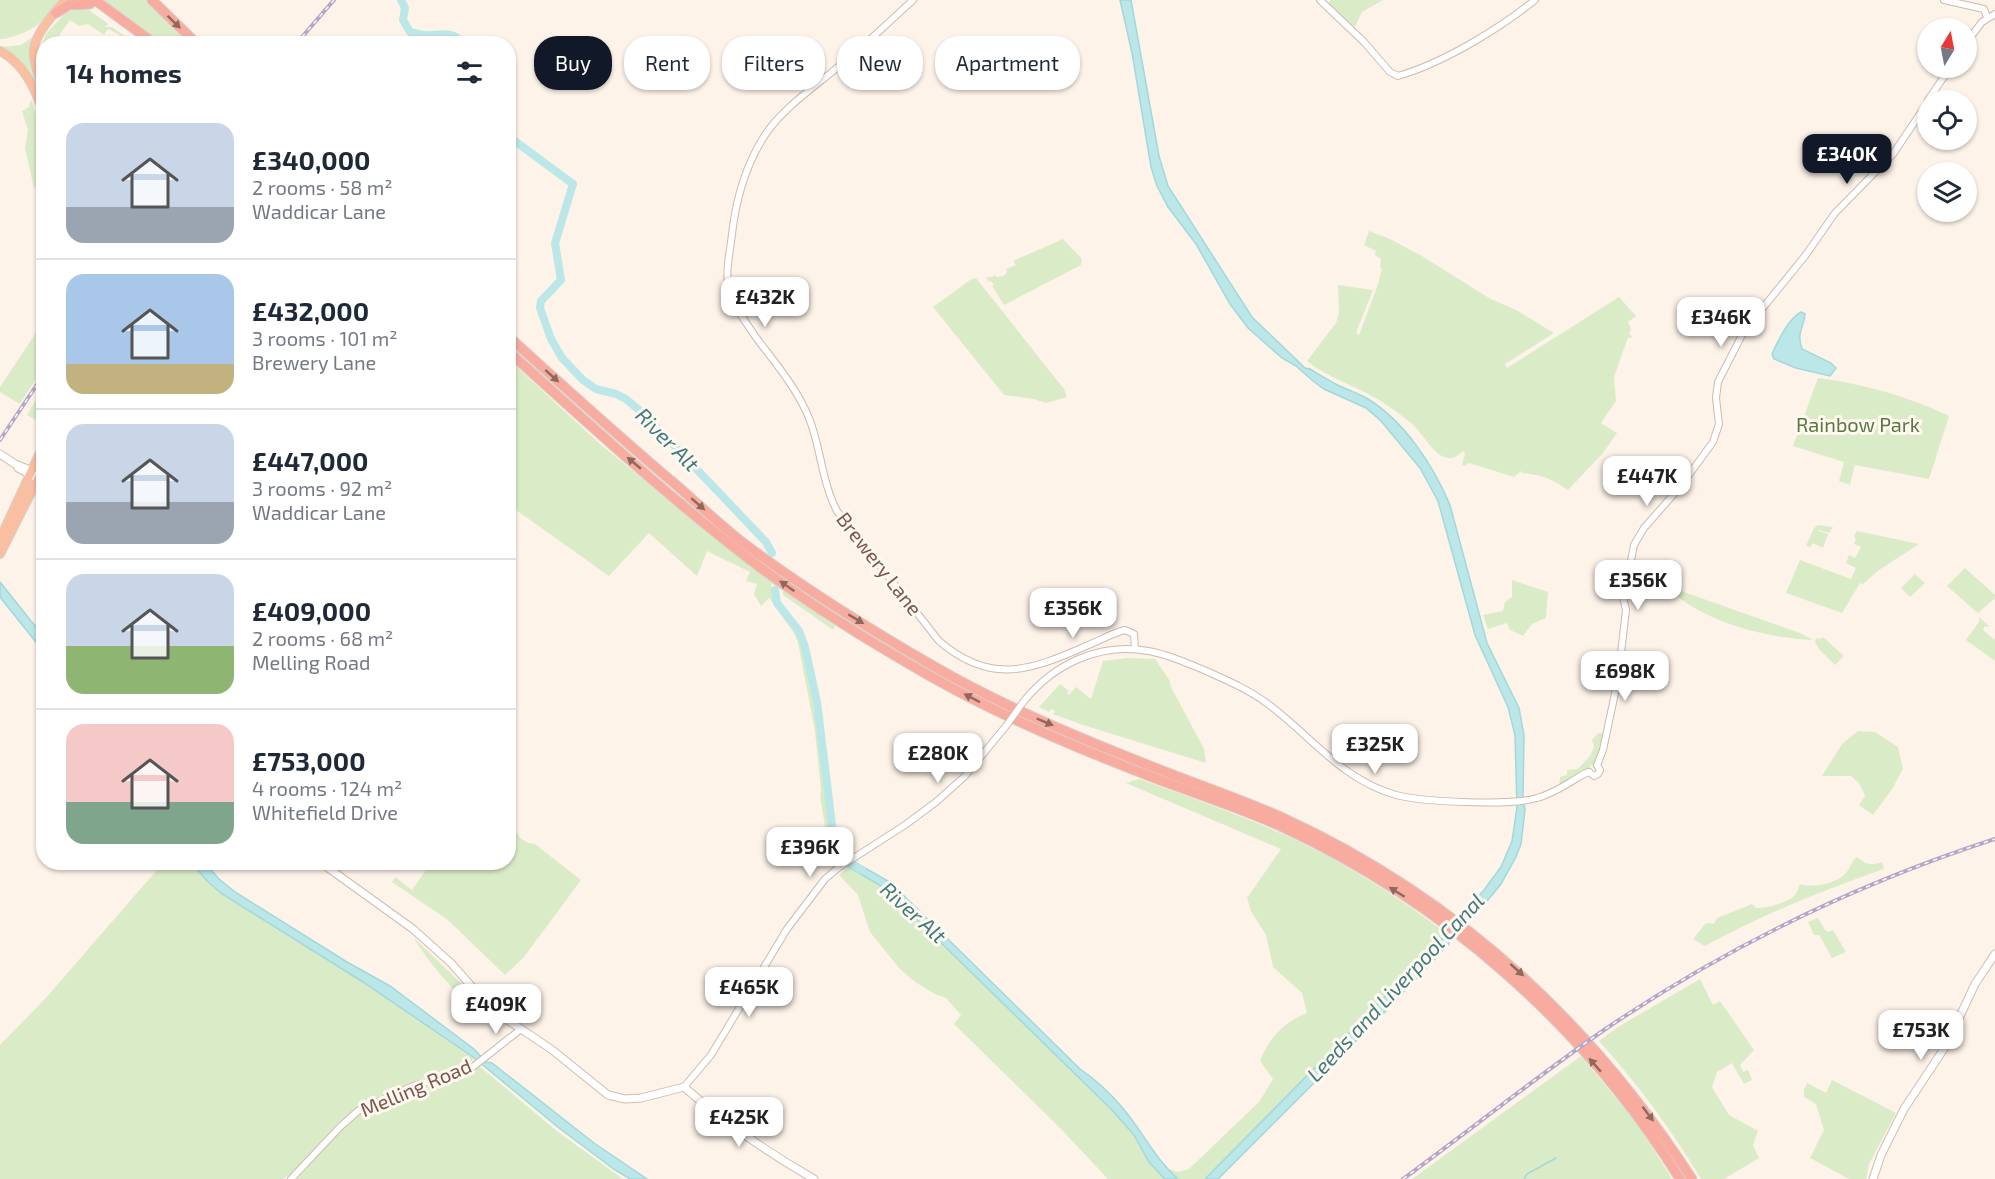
<!DOCTYPE html>
<html lang="en">
<head>
<meta charset="utf-8">
<style>
  :root { --surface:#fff; --page:#f6f6f7; --text:#1f2937; --muted:#747a83; --line:#e0e1e3; --accent:#111827 }
  body { margin:0; font-family:"Exo 2",sans-serif; background:var(--page); color:var(--text); height:100vh; display:flex; flex-direction:column; font-size:22px; white-space:nowrap }
  * { box-sizing:border-box; margin:0 }
  p { font-size:20px; color:var(--muted) }
  .icon { flex:none; width:33px; height:33px; fill:none; stroke:currentColor; stroke-width:2; stroke-linecap:round; stroke-linejoin:round }
  .map { position:relative; flex:1; overflow:hidden }
  .panel { position:absolute; left:36px; top:36px; width:480px; height:834px; display:flex; flex-direction:column; background:var(--surface); border-radius:24px; box-shadow:0 2px 4px #0004 }
  .panel>* { flex:none }
  .banner { position:absolute; left:534px; top:36px; width:570px; height:54px; display:flex; gap:12px }
  .needle { width:39px; rotate:10deg }
  .tools { position:absolute; left:1917px; top:18px; display:grid; gap:12px }
  .tools a { display:grid; place-items:center; width:60px; height:60px; border-radius:50%; background:var(--surface); box-shadow:0 2px 4px #0004; font-size:30px }
  .price { position:absolute; translate:-50% -51px; padding:0 14px; border-radius:12px; background:#fff; color:#222; font-size:20px; line-height:39px; filter:drop-shadow(0 2px 3px #0008) }
  .price::after { content:''; position:absolute; left:50%; top:36px; width:18px; height:14px; margin-left:-9px; background:inherit; clip-path:polygon(0 0,100% 0,50% 100%) }
  .price.on { background:var(--accent); color:#fff }
  ul { padding:0; list-style:none }
  li { display:flex; align-items:center; gap:18px; height:150px; padding:0 30px }
  li+li { border-top:2px solid var(--line) }
  li span { display:grid; place-items:center; flex:none; width:168px; height:120px; border-radius:18px; color:#555 }
  li>.icon { margin-inline-start:auto }
  span .icon { width:72px; height:72px; fill:#fffc; stroke-width:1 }
  li b { font-size:26px }
  h2 { display:flex; justify-content:space-between; align-items:center; height:72px; padding:0 30px; font-size:26px }
  .pill { padding:0 21px; border-radius:24px; background:var(--surface); box-shadow:0 2px 4px #0004; font-size:21px; line-height:54px }
  .pill.on { background:var(--accent); color:#fff }
  .map>svg:first-child { display:block }
  .green { fill:#daecc7 }
  .water { fill:#bce7e8; stroke:#a2d8da; stroke-width:1.5 }
  .lines { fill:none; stroke-linecap:round; stroke-linejoin:round }
  .stream { stroke:#a2d8da; stroke-width:1.5 }
  .river { stroke:#bce7e8; stroke-width:8 }
  .tertiary-casing { stroke:#d0b9ae; stroke-width:8 }
  .secondary-casing { stroke:#d6bbae; stroke-width:9 }
  .trunk-casing { stroke:#d9d0cd; stroke-width:10 }
  .motorway-casing { stroke:#d9d0cd; stroke-width:11 }
  .tertiary { stroke:#fff; stroke-width:6 }
  .secondary { stroke:#fff; stroke-width:7 }
  .trunk { stroke:#fabea0; stroke-width:8 }
  .motorway { stroke:#f8ac9f; stroke-width:9 }
  .rail-casing { stroke:#b4a6c9; stroke-width:4 }
  .rail { stroke:#fff8f0; stroke-width:1.5; stroke-dasharray:4.5; stroke-linecap:butt }
  .tertiary-bridge-casing { stroke:#d0b9ae; stroke-width:8; stroke-linecap:butt }
  .tertiary-bridge { stroke:#fff; stroke-width:6 }
  .oneway { fill:#92675c }
  .labels { text-anchor:middle; stroke-width:6; stroke-linejoin:round; paint-order:stroke }
  .park-label { font-size:20px; fill:#587940; stroke:#fff8f0 }
  .street-label { font-size:20px; fill:#79564b; stroke:#fff8f0 }
  .water-label { font-size:21px; font-style:italic; fill:#3e7b7e; stroke:#fff8f0 }
</style>
</head>
<body>
<div class="map">
<svg width="1995" height="1179" viewBox="0 0 1995 1179">
  <rect width="100%" height="100%" fill="#fdf3e9"/>
  <g class="green">
    <path d="M0,0H58C43,25 31,32 4,39H0Z"/>
    <path d="M103,0H147L191,43H163Z"/>
    <path d="M1330,0H1383L1362,12L1355,27L1329,5Z"/>
    <path d="M86,8L107,23L108,25L104,27H112L135,43H128L118,34L108,29L104,35L88,24L79,26L70,20L54,43L44,44L43,62L42,63L40,51L46,34L66,12Z"/>
    <path d="M33,37L43,93L40,94L18,57L0,47L21,45Z"/>
    <path d="M32,100L43,143V185L34,188L25,148L28,130L22,111L29,107L30,102Z"/>
    <path d="M1369,231L1390,239L1422,256L1489,298L1518,311L1554,333L1505,364L1507,368L1619,297L1636,316L1628,322L1631,329L1629,334L1632,336L1631,338L1628,337L1614,377L1616,401L1601,423L1617,433L1603,453L1568,490C1553,479 1540,474 1522,473L1521,471L1514,477L1469,463L1464,466L1462,464L1465,454L1463,451C1441,474 1426,435 1411,423C1398,412 1376,397 1360,390C1342,381 1323,374 1307,361L1336,323L1339,313L1338,285L1373,290L1357,330V334L1359,335L1377,287L1382,269L1380,268L1381,259L1375,255L1376,251L1364,245Z"/>
    <path d="M1063,239L1082,259L1081,265L1004,305L992,286L994,285L991,281L989,282L986,277H993L994,275L997,277L1004,276L1007,272L1006,269L1016,265L1013,261Z"/>
    <path d="M976,278L1064,389L1067,397L1046,403L1034,399L1004,395L933,307L970,280Z"/>
    <path d="M43,322V368L20,404L0,392V387Z"/>
    <path d="M508,359L600,444L754,569L835,626L833,630L826,625L783,595V591L771,583C773,611 794,620 803,646C809,663 811,683 814,701C819,736 823,771 828,806L826,808L828,807L834,850L832,853L835,851L842,860L836,862L829,850L820,796L821,791L815,731L798,643L794,633L769,598L761,606L754,594L757,584L746,581L750,572L707,551L697,576L649,533L609,576L509,505Z"/>
    <path d="M1818,378C1864,384 1907,396 1949,416L1929,479L1855,465L1850,485L1839,481L1844,462L1793,446Z"/>
    <path d="M43,389V424L27,415Z"/>
    <path d="M1818,525L1833,527L1829,533L1819,530L1818,533L1819,531L1828,534L1823,548L1813,543L1809,549L1810,547L1806,546L1814,528Z"/>
    <path d="M1857,531L1919,544L1879,570L1863,584L1860,583L1842,613L1786,593L1800,560L1851,579L1856,568L1846,563L1849,555L1855,558L1861,547L1854,544L1856,539L1854,536Z"/>
    <path d="M1965,568L1995,595V598L1978,613L1947,586Z"/>
    <path d="M1915,574L1925,583L1910,597L1901,588Z"/>
    <path d="M1512,580L1548,592L1546,618L1532,624L1523,636L1510,630L1507,623L1488,629L1483,615L1503,611L1505,602L1512,597Z"/>
    <path d="M1664,585L1800,633L1813,640C1761,637 1702,622 1664,585Z"/>
    <path d="M1979,617L1990,627L1985,626L1983,630L1995,640V661L1966,640L1979,622Z"/>
    <path d="M1823,637L1844,656L1835,665L1819,649L1815,642L1817,638L1821,639Z"/>
    <path d="M1126,658L1155,659L1170,681V685L1204,749L1206,763L1083,725L1053,714L1055,711L1051,709L1049,712L1039,707L1060,684L1069,691L1067,693L1069,695L1076,687L1091,699L1103,661Z"/>
    <path d="M1858,731L1875,732L1898,747L1903,769L1892,789L1873,815L1859,805L1865,796L1859,783L1851,776H1822L1842,744Z"/>
    <path d="M1598,733L1607,734L1597,765H1591L1589,771L1559,789L1560,777L1567,775V770L1578,769L1590,756L1594,747L1592,740Z"/>
    <path d="M1139,779C1206,803 1273,826 1335,860C1374,882 1412,907 1447,934L1205,1179H1178L1165,1168L1178,1172L1189,1169L1259,1102L1273,1079L1260,1061C1269,1038 1284,1022 1307,1013L1302,993L1273,967L1266,935L1251,911L1247,898L1281,849L1126,783Z"/>
    <path d="M509,824C517,831 521,844 535,844L581,880L524,957L505,975L448,920L392,882L395,877L412,890L431,863L508,862Z"/>
    <path d="M1857,857C1865,864 1870,866 1882,862L1884,869C1823,890 1762,915 1705,946L1693,939L1706,923L1714,924L1717,918L1752,904L1756,908C1766,909 1785,903 1793,897C1797,894 1798,888 1800,884C1813,888 1836,884 1846,873C1851,867 1851,861 1857,857Z"/>
    <path d="M163,863H192L207,881L222,894L363,982L474,1058C468,1067 456,1071 445,1072L451,1078L478,1065L558,1132L623,1179H297L342,1129L362,1112L431,1083L424,1078L356,1108L337,1124L291,1174L283,1179H0V1045L44,1000Z"/>
    <path d="M849,867L886,888L1112,1110L1134,1135L1149,1162L1165,1179H1108L1060,1128L954,1024L961,1015L946,998L935,994L915,982L899,968L870,932L858,895L839,875Z"/>
    <path d="M1818,918L1825,930L1829,932L1833,930L1846,952L1832,958L1819,935H1814L1808,922Z"/>
    <path d="M414,938L490,1011C466,1011 425,958 414,938Z"/>
    <path d="M1700,979L1713,1005L1720,1001L1754,1050L1740,1065L1743,1072L1748,1070L1752,1080L1744,1084L1732,1063L1717,1072L1712,1087L1729,1115L1758,1131L1753,1145L1759,1158L1724,1179H1701C1672,1130 1637,1083 1599,1041L1618,1027Z"/>
    <path d="M1581,1056L1639,1126L1672,1179H1412Z"/>
    <path d="M1832,1080L1896,1113L1869,1164L1866,1179H1849L1810,1158L1824,1130L1816,1104L1804,1097V1090L1807,1083L1826,1093Z"/>
  </g>
  <g class="water">
    <path d="M1120,0H1131L1159,156L1168,186L1252,317L1305,368L1310,369C1320,375 1331,382 1342,387C1350,391 1360,394 1368,399C1405,422 1433,465 1450,505L1487,643L1519,708L1524,735L1523,797L1525,810L1521,844L1516,857L1501,884L1474,917H1471L1449,941V944L1384,1013L1218,1179H1205L1444,937L1466,913L1467,910L1484,890L1501,867L1512,841L1517,807L1515,735L1508,707L1475,635L1438,501L1420,468L1381,421L1366,408L1324,389L1313,381L1296,366L1282,358L1248,328L1230,304L1196,244L1168,207L1157,186L1151,167L1132,53Z"/>
    <path d="M1801,312L1805,314C1804,328 1796,332 1802,349L1831,363L1836,368L1830,376L1796,368L1774,359L1772,354C1778,341 1788,319 1801,312Z"/>
    <path d="M0,582L43,636V651L0,597Z"/>
    <path d="M192,863H205L219,879L235,892L347,962L390,986L474,1049L486,1062L492,1063L594,1143L647,1179H630L615,1170L559,1128L473,1057L363,982L222,894L207,881Z"/>
    <path d="M856,863L890,882L1080,1069C1095,1079 1109,1092 1121,1106C1142,1130 1154,1158 1178,1179H1165L1162,1176L1149,1162L1134,1135L1112,1110L886,889L849,867Z"/>
  </g>
  <g class="lines">
    <path class="stream" d="M1524,1179L1527,1174L1556,1158"/>
    <g class="river">
      <path d="M401,0L405,8L403,20L410,32C415,33 420,35 425,35C439,36 453,29 463,44"/>
      <path d="M508,136L573,184L555,243L561,280L541,301L540,308L551,339L562,358L583,380L596,389L616,394L626,399L646,416L766,542L772,553"/>
      <path d="M775,590L777,603L799,631L805,647L817,702L835,849L842,858L862,870"/>
    </g>
    <defs>
      <g id="tertiary">
        <path d="M913,0C888,23 864,46 838,67C813,88 783,108 765,135C745,166 736,199 732,234C730,253 724,274 730,293C735,309 746,322 755,336C772,359 791,381 804,407C821,440 820,479 837,511L939,641C990,685 1030,671 1086,646C1099,641 1112,633 1125,630L1134,634L1135,649"/>
        <path d="M1320,0L1364,42L1390,72L1398,76C1443,63 1499,29 1535,0"/>
        <path d="M1944,0L1984,9L1987,17"/>
        <path d="M1966,43L1982,22L1995,14"/>
        <path d="M1928,100L1950,68"/>
        <path d="M1024,701C1054,664 1100,642 1148,651C1168,654 1186,663 1204,670C1226,680 1248,689 1268,704C1311,736 1342,780 1396,795C1422,802 1512,806 1537,798C1548,795 1559,789 1569,783C1576,779 1582,774 1589,772"/>
        <path d="M1597,765L1603,750L1618,679L1626,610L1622,593L1627,581L1634,545L1644,528L1680,487L1713,442L1719,424L1716,398L1718,382L1744,331L1805,256L1835,213L1893,154L1928,102"/>
        <path d="M1589,772L1594,776L1598,774L1600,770L1597,765"/>
        <path d="M684,1087L711,1055L787,929L825,879L838,868L905,825L936,802L964,777L1006,726"/>
        <path d="M291,1179L340,1127L358,1111L416,1085L455,1074L474,1066L521,1029"/>
      </g>
      <g id="secondary">
        <path d="M0,454L15,464L35,472"/>
        <path d="M18,468L44,482"/>
        <path d="M320,862L413,929L451,963L479,995L509,1021L551,1049L608,1095L625,1099L641,1098L684,1087C726,1124 765,1151 814,1179"/>
        <path d="M1873,1179L1881,1155L1904,1109L1947,1044L1975,984L1995,954"/>
      </g>
      <g id="trunk">
        <path d="M0,51C24,63 36,90 44,115"/>
        <path d="M44,89C40,79 35,68 34,57C31,36 53,16 65,0"/>
        <path d="M0,539L44,444"/>
        <path d="M0,554L44,467"/>
      </g>
      <g id="motorway">
        <path d="M95,0L155,44"/>
        <path d="M152,0L197,44"/>
        <path d="M56,13L69,5L90,4"/>
        <path d="M508,336C563,386 618,436 675,484C697,503 719,524 742,542C803,588 869,629 935,667C1001,705 1072,735 1143,763C1189,782 1236,797 1281,817C1454,896 1589,1020 1692,1179"/>
        <path d="M508,351C582,418 656,486 735,548C795,596 863,638 930,676C1002,717 1080,749 1157,779C1197,794 1240,808 1280,826C1443,901 1585,1026 1680,1179"/>
      </g>
    </defs>
    <use href="#tertiary" class="tertiary-casing"/>
    <use href="#secondary" class="secondary-casing"/>
    <use href="#trunk" class="trunk-casing"/>
    <use href="#motorway" class="motorway-casing"/>
    <use href="#tertiary" class="tertiary"/>
    <use href="#secondary" class="secondary"/>
    <use href="#trunk" class="trunk"/>
    <use href="#motorway" class="motorway"/>
    <defs>
      <g id="rail">
        <path d="M296,44L334,0"/>
        <path d="M0,440L44,374"/>
        <path d="M1403,1179C1470,1130 1535,1078 1604,1030C1725,948 1856,884 1995,839"/>
      </g>
    </defs>
    <use href="#rail" class="rail-casing"/>
    <use href="#rail" class="rail"/>
    <defs>
      <path id="tertiary-bridge" d="M1006,726L1024,701"/>
    </defs>
    <use href="#tertiary-bridge" class="tertiary-bridge-casing"/>
    <use href="#tertiary-bridge" class="tertiary-bridge"/>
  </g>
  <defs><path id="oneway-solid" d="M-6-.8H1V-3.2L6.5 0L1 3.2V.8H-6Z" transform="scale(1.5)"/></defs>
  <g class="oneway">
    <use href="#oneway-solid" transform="translate(174 22) rotate(44)"/>
    <use href="#oneway-solid" transform="translate(552 376) rotate(42)"/>
    <use href="#oneway-solid" transform="translate(634 463) rotate(-140)"/>
    <use href="#oneway-solid" transform="translate(698 504) rotate(41)"/>
    <use href="#oneway-solid" transform="translate(787 586) rotate(-145)"/>
    <use href="#oneway-solid" transform="translate(856 619) rotate(31)"/>
    <use href="#oneway-solid" transform="translate(972 698) rotate(-152)"/>
    <use href="#oneway-solid" transform="translate(1045 722) rotate(23)"/>
    <use href="#oneway-solid" transform="translate(1397 892) rotate(-148)"/>
    <use href="#oneway-solid" transform="translate(1517 970) rotate(42)"/>
    <use href="#oneway-solid" transform="translate(1595 1065) rotate(-131)"/>
    <use href="#oneway-solid" transform="translate(1648 1114) rotate(53)"/>
  </g>
  <g class="labels">
    <g class="park-label">
      <text x="1858" y="432">Rainbow Park</text>
    </g>
    <g class="street-label">
      <text transform="translate(879 564) rotate(52)" y="7">Brewery Lane</text>
      <text transform="translate(416 1088) rotate(-23)" y="7">Melling Road</text>
    </g>
    <g class="water-label">
      <text transform="translate(667 440) rotate(45)" y="7">River Alt</text>
      <text transform="translate(913 913) rotate(42)" y="7">River Alt</text>
      <text transform="translate(1396 988) rotate(-47)" y="7">Leeds and Liverpool Canal</text>
    </g>
  </g>
</svg>
<div class="tools">
<a><svg class="needle" viewBox="-14 -14 28 28"><path d="M0-13l5 13h-10z" fill="#e53935"/><path d="M0 13l5-13h-10z" fill="#747a83"/></svg></a>
<a><svg class="icon" aria-label="locate" viewBox="0 0 24 24"><circle cx="12" cy="12" r="6"/><path d="M12 2v4M12 18v4M2 12h4M18 12h4"/></svg></a>
<a><svg class="icon" aria-label="layers" viewBox="0 0 24 24"><path d="M12 4l9 5-9 5-9-5zM3 14l9 5 9-5"/></svg></a>
</div>
<b class="price on" style="left:1847px;top:185px">£340K</b>
<b class="price" style="left:765px;top:328px">£432K</b>
<b class="price" style="left:1721px;top:348px">£346K</b>
<b class="price" style="left:1647px;top:507px">£447K</b>
<b class="price" style="left:1638px;top:611px">£356K</b>
<b class="price" style="left:1073px;top:639px">£356K</b>
<b class="price" style="left:1625px;top:702px">£698K</b>
<b class="price" style="left:1375px;top:775px">£325K</b>
<b class="price" style="left:938px;top:784px">£280K</b>
<b class="price" style="left:810px;top:878px">£396K</b>
<b class="price" style="left:749px;top:1018px">£465K</b>
<b class="price" style="left:496px;top:1035px">£409K</b>
<b class="price" style="left:1921px;top:1061px">£753K</b>
<b class="price" style="left:739px;top:1148px">£425K</b>
<div class="banner">
<a class="pill on">Buy</a>
<a class="pill">Rent</a>
<a class="pill">Filters</a>
<a class="pill">New</a>
<a class="pill">Apartment</a>
</div>
<section class="panel">
<h2>14 homes<svg class="icon" aria-label="filters" viewBox="0 0 24 24"><path d="M4 7h16M4 17h16"/><circle cx="9" cy="7" r="2"/><circle cx="15" cy="17" r="2"/></svg></h2>
<ul>
<li><span style="background:linear-gradient(#c9d6e8 70%,#9aa5b1 0)"><svg class="icon" aria-label="home" viewBox="0 0 24 24"><path d="M3 11l9-7 9 7M6 9v11h12V9"/></svg></span><div><b>£340,000</b><p>2 rooms · 58 m²</p><p>Waddicar Lane</p></div></li>
<li><span style="background:linear-gradient(#a9c7e8 75%,#c2b280 0)"><svg class="icon" aria-label="home" viewBox="0 0 24 24"><path d="M3 11l9-7 9 7M6 9v11h12V9"/></svg></span><div><b>£432,000</b><p>3 rooms · 101 m²</p><p>Brewery Lane</p></div></li>
<li><span style="background:linear-gradient(#c9d6e8 65%,#9aa5b1 0)"><svg class="icon" aria-label="home" viewBox="0 0 24 24"><path d="M3 11l9-7 9 7M6 9v11h12V9"/></svg></span><div><b>£447,000</b><p>3 rooms · 92 m²</p><p>Waddicar Lane</p></div></li>
<li><span style="background:linear-gradient(#c9d6e8 60%,#8fb573 0)"><svg class="icon" aria-label="home" viewBox="0 0 24 24"><path d="M3 11l9-7 9 7M6 9v11h12V9"/></svg></span><div><b>£409,000</b><p>2 rooms · 68 m²</p><p>Melling Road</p></div></li>
<li><span style="background:linear-gradient(#f6c9c9 65%,#7fa58c 0)"><svg class="icon" aria-label="home" viewBox="0 0 24 24"><path d="M3 11l9-7 9 7M6 9v11h12V9"/></svg></span><div><b>£753,000</b><p>4 rooms · 124 m²</p><p>Whitefield Drive</p></div></li>
</ul>
</section>
</div>
</body>
</html>
